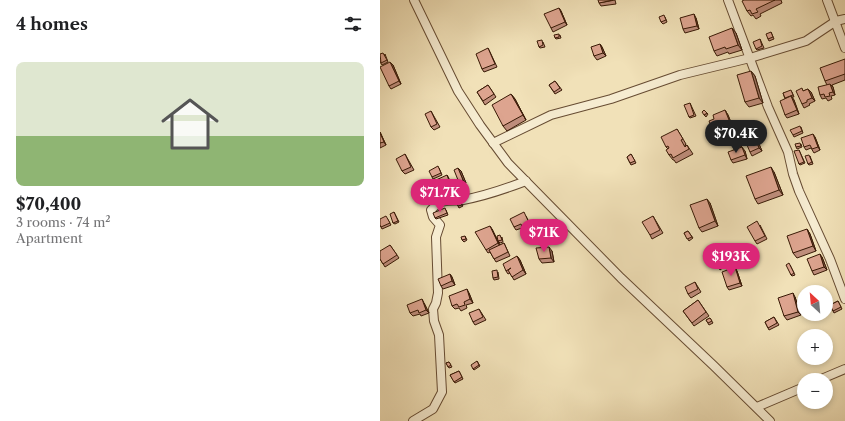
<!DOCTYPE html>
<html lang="en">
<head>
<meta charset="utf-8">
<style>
  :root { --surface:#fff; --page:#f2f2f2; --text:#202124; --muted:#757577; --accent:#db2777 }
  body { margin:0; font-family:"Libre Caslon Text",serif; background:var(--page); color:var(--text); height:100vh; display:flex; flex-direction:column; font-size:15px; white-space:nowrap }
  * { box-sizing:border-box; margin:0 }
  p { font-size:13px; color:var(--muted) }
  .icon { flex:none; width:22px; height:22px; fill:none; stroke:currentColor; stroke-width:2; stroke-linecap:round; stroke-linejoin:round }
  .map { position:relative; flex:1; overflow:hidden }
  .details { display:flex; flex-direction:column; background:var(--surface); width:380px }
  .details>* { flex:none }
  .needle { width:26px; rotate:334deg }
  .fabs { position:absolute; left:417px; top:285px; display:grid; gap:8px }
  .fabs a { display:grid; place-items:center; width:36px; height:36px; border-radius:50%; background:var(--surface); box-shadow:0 2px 6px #0003; font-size:20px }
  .price { position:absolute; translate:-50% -34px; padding:0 9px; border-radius:14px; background:var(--accent); color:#fff; font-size:13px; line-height:26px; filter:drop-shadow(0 1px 2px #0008) }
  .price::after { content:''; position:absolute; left:50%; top:24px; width:12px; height:9px; margin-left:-6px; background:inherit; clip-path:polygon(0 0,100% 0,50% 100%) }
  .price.current { background:#222; color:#fff }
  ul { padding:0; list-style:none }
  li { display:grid; align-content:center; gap:8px; height:212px; padding:0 16px }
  li span { display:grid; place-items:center; height:124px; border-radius:8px; color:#555 }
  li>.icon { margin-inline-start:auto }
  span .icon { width:72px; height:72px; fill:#fffc; stroke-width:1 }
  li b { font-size:17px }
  h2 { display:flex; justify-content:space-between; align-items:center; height:48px; padding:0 16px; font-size:17px }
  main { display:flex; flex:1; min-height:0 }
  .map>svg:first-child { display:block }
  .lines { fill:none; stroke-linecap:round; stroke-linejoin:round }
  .minor-casing { stroke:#664b32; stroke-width:10 }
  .minor { stroke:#f6ecd1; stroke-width:8 }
  .wall { fill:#be8d7b; stroke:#381905 }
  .shaded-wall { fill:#9b7364; stroke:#381905 }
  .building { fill:#dda48f; stroke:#381905 }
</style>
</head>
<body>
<main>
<section class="details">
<h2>4 homes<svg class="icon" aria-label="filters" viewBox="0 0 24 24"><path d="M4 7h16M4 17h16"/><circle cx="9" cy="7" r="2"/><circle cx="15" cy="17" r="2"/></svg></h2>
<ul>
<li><span style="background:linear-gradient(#dfe7d0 60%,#8fb573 0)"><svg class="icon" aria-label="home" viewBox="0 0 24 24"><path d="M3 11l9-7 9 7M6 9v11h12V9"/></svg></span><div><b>$70,400</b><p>3 rooms · 74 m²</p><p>Apartment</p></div></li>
</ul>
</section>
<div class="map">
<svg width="465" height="421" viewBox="0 0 465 421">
  <rect width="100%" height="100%" fill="#f1e1b8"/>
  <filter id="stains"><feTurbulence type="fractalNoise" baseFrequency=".005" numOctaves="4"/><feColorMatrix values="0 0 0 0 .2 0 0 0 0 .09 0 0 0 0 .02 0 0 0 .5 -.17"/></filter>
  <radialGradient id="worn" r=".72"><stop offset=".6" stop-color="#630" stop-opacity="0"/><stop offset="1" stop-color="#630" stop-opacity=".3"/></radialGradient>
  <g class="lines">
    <defs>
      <g id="minor">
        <path d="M34,0L78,91L100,125L128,163L241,278L334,366L390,421"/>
        <path d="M348,0L388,107L408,152L413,174L419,191L450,259L465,299"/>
        <path d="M447,0L465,48"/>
        <path d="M113,143L171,115L231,99L300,75L370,58L426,41L456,21L465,19"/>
        <path d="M439,380L465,369"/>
        <path d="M377,407L424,387"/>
        <path d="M33,421L53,409L62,392L59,335L54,321L53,309L56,303L58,293L56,237L60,225L53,217L51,210L55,206V204C60,200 76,201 83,200C105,196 125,189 146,181"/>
      </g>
    </defs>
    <use href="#minor" class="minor-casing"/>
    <use href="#minor" class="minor"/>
  </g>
  <g class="wall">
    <path d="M235,0L236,4L221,6L219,3Z"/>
    <path d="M364,0H401L402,3L380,14L381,16L376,19L373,15L371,16L367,11Z"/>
    <path d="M179,8L181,11L187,25L173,32L171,28Z"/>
    <path d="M285,17L287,22L283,24L281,22Z"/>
    <path d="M316,18L319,29L305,33L303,29Z"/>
    <path d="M391,32L394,39L389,41L388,39Z"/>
    <path d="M356,33L362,50L349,54L348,52L337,56L334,51Z"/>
    <path d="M180,35L181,38L176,39L175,38Z"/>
    <path d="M380,39L384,48L377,50L376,49Z"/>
    <path d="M163,42L165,47L160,48L159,47Z"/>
    <path d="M220,44L222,47L226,56L217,60L214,56Z"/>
    <path d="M108,48L110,52L117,67L104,72L102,69Z"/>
    <path d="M5,54L8,62L2,65L0,62Z"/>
    <path d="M465,60V80L452,85L453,87L455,95L451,96L452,99L448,101L446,98L442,99L440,95L447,85L445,81Z"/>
    <path d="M13,65L21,84L11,89L9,86Z"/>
    <path d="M371,71L375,76L383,103L369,107L365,102Z"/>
    <path d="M175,81L182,90L175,94L169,85Z"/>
    <path d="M108,85L116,97L105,105L97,92Z"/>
    <path d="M428,89L431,92L435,101L429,104L430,105L424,108L422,104L423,91Z"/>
    <path d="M412,92L414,97H412L414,100L419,114L407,118L405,115V99L403,93Z"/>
    <path d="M131,94L135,99L146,120L127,131L123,126Z"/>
    <path d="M310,103L316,116L310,118L309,117Z"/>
    <path d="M345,110L348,115L356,135L346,139L343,135L337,138L334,133V119Z"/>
    <path d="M51,111L60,127L54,130L51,127Z"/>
    <path d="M421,127L423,133L414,137L413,135Z"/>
    <path d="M297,129L306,144L305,145V146L307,145L313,154L296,163L294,160H293L289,155L288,149L286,147Z"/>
    <path d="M0,132L6,145L0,148Z"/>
    <path d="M373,134L376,137L382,151L372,156L370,152Z"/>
    <path d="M435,137L440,150L434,153L431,148L426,150L424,147Z"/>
    <path d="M359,139L362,148L365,151L367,159L353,163L351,160L354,150V149Z"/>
    <path d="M421,144L422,147L417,149L416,147Z"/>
    <path d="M419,150L425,163L420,165L419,164Z"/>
    <path d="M25,154L34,170L25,174L22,171Z"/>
    <path d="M251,154L256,163L251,165L247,157Z"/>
    <path d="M430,156L433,164L429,165L428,164Z"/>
    <path d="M59,168L62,175L53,179L52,177Z"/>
    <path d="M81,171L86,183L83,184L86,190H84L86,194L78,197L77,195L80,191L78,189V180Z"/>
    <path d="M394,172L403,195L378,204L375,199Z"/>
    <path d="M67,175L74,189L67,192L68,194L52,199L50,196Z"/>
    <path d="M81,203L83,206L79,208L78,206Z"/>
    <path d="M330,203L338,226L322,232L319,228Z"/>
    <path d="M66,210L68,215L56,219L55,218Z"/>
    <path d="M14,212L19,222L15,224L13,223Z"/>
    <path d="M146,216L153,230L146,233L142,228L136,230L134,227Z"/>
    <path d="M273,216L283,233L272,239L270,235Z"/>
    <path d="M7,218L11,225L2,229L0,225Z"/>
    <path d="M380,225L387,239L377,244L375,241Z"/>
    <path d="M112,229L120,245L124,243L130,256L116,262L110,252L108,253L106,250Z"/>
    <path d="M427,229L430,234L436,251L417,258L413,253Z"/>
    <path d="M308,231L313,238L309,241L304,233Z"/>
    <path d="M85,236L87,240L84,242L82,240Z"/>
    <path d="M122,237L123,242L120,243L118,241Z"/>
    <path d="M10,245L19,258L5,267L0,259Z"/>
    <path d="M172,251L174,262L162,263L159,259Z"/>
    <path d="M137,256L140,260L146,274L134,280L130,273L128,274L126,271Z"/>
    <path d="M346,256L350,262L347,264L343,258Z"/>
    <path d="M442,257L447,270L434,275L432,271Z"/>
    <path d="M340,260L344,267L340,270L336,262Z"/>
    <path d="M410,265L415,275L412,276L411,275Z"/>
    <path d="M357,271L362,286L349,290L347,287Z"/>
    <path d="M118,272L119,279L114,280L113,278Z"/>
    <path d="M70,274L72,277L75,285L63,289L61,286Z"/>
    <path d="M315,282L321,292L311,298L308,294Z"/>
    <path d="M89,293L93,303L86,305L87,308L81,311L79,308L75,309L72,306Z"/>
    <path d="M415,297L421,315L407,320L404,316Z"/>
    <path d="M318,300L329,316L314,326L303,311Z"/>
    <path d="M458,301L462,309L454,313L450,305Z"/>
    <path d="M44,303L49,313L41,316L40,314L33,316L30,313Z"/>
    <path d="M99,309L106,320L95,325L93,322Z"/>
    <path d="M394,317L399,325L389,330L385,322Z"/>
    <path d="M330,318L333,323L329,325L326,320Z"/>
    <path d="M97,361L100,366L94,370L93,369Z"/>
    <path d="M69,362L72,367L69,368L66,363Z"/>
    <path d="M79,371L83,379L75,383L70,375Z"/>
  </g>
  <g class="shaded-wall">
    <path d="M179,8L181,11L187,25L185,22Z"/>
    <path d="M314,14L316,18L319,29L317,26Z"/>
    <path d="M352,28L356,33L362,50L358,45Z"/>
    <path d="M220,44L222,47L226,56L223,53Z"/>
    <path d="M10,62L13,65L21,84L19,81Z"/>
    <path d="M371,71L375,76L383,103L379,98Z"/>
    <path d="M450,84L453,87L455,95L453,92Z"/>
    <path d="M428,89L431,92L435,101L432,98Z"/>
    <path d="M131,94L135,99L146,120L143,115Z"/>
    <path d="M411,96L414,100L419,114L417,110Z"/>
    <path d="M345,110L348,115L356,135L353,130Z"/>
    <path d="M327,113L328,114L326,117L324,115Z"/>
    <path d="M0,132L6,145L4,142L0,133Z"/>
    <path d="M373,134L376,137L382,151L379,148Z"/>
    <path d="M433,134L435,137L440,150L438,147Z"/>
    <path d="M362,147L365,151L367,159L365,155Z"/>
    <path d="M391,167L394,172L403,195L399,190Z"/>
    <path d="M78,168L81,171L86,183L83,180Z"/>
    <path d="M67,175L74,189L71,186Z"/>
    <path d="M327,199L330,203L338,226L335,221Z"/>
    <path d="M110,226L112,229L120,246L118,243Z"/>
    <path d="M427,229L430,234L436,251L433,246Z"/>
    <path d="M169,247L172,251L174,262L171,258Z"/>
    <path d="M440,254L442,257L447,270L444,267Z"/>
    <path d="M137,256L140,260L146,274L143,270Z"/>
    <path d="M355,267L357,271L362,286L360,283Z"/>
    <path d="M70,274L72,277L75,285L72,281Z"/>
    <path d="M87,289L89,293L93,303L90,299Z"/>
    <path d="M413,293L415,297L421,315L418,312Z"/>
    <path d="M42,299L49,313L46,310Z"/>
  </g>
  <g class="building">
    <path d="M218,0H233L219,3Z"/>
    <path d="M364,0H395L376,9L378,12L372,14L370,10L367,11L362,1Z"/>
    <path d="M179,8L185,22L171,28L164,14Z"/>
    <path d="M314,14L317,26L303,29L300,18Z"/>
    <path d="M284,15L286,20L281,22L279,17Z"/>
    <path d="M352,28L358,45L346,49L345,47L334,51L329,37Z"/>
    <path d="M391,32L393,37L388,39L386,34Z"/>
    <path d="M179,34V37L175,38L174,35Z"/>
    <path d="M380,39L382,46L376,49L373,42Z"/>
    <path d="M162,40L163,45L159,47L157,41Z"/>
    <path d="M220,44L223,53L214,56L211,47Z"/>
    <path d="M108,48L115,64L102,69L96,54Z"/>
    <path d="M3,53L7,60L1,63L0,54Z"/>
    <path d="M465,59V74L445,81L440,68Z"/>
    <path d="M10,62L19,81L9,86L0,67Z"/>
    <path d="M371,71L379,98L365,102L357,75Z"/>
    <path d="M175,81L180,88L174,92L169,85Z"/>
    <path d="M450,84L453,92L449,93L450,96L445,97L444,94L440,95L438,87Z"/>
    <path d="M108,85L114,94L103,101L97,92Z"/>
    <path d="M422,88L423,91L428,89L432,98L427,100V102L422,104L416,91Z"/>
    <path d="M411,90L413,95L405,98L403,93Z"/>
    <path d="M131,94L143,115L123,126L112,105Z"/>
    <path d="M411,96L417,110L405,115L400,101Z"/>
    <path d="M310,103L314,115L309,117L304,105Z"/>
    <path d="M324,110L327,113L324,115L322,112Z"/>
    <path d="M345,110L353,130L343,134L341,130L334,133L329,121L334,119L333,115Z"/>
    <path d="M51,111L57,124L51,127L45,114Z"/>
    <path d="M420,126L422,131L413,135L410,130Z"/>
    <path d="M297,129L303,139L301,140L305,147L307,145L309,149L293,158L291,154L289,155L286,150L289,148L288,146L286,147L281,137Z"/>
    <path d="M0,133L4,142L0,143Z"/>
    <path d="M373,134L379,148L370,152L364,138Z"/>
    <path d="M433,134L438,147L432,149L430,145L424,147L421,138Z"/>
    <path d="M359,139L361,146L354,149L351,143Z"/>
    <path d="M420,143L421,146L416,147L415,144Z"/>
    <path d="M362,147L365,155L351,160L348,152Z"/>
    <path d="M419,150L424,162L419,164L414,151Z"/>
    <path d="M25,154L31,167L22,171L16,159Z"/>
    <path d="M251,154L255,161L250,163L247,157Z"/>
    <path d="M429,155L432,162L428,164L425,156Z"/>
    <path d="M58,166L61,173L52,177L49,171Z"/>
    <path d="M391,167L399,190L375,199L366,176Z"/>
    <path d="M78,168L83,180L81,181L84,186L78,189L75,181L78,180L74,170Z"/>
    <path d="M67,175L71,186L65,189V190L50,196L45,185Z"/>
    <path d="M84,190L85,192L77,195L76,193Z"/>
    <path d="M327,199L335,221L319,228L310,205Z"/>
    <path d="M80,201L82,205L78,206L76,203Z"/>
    <path d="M65,208L67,213L55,218L53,213Z"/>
    <path d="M14,212L18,221L13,223L10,214Z"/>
    <path d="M144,212L151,227L143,230L141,224L134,227L130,219Z"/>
    <path d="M6,216L10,223L1,227L0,225V219Z"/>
    <path d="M273,216L280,230L270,235L262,222Z"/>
    <path d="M377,221L385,236L375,241L367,227Z"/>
    <path d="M110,226L118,243L106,250L95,232Z"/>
    <path d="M427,229L433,246L413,253L407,236Z"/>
    <path d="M308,231L312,237L307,239L304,233Z"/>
    <path d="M120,235L122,240L118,241L117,236Z"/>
    <path d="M85,236L86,239L82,240L81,237Z"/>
    <path d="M124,243L128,252L114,259L109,250Z"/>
    <path d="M10,245L17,255L3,264L0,259V251Z"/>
    <path d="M169,247L171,258L159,259L156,248Z"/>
    <path d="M440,254L444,267L432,271L427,259Z"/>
    <path d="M137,256L143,270L132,277L128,270L131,268L126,271L123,264Z"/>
    <path d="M346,256L349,260L345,262L343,258Z"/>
    <path d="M340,260L342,266L339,268L336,262Z"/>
    <path d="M409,263L414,273L411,275L406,265Z"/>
    <path d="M355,267L360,283L347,287L342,272Z"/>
    <path d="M117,270L118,277L113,278L112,271Z"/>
    <path d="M70,274L72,281L61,286L58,279Z"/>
    <path d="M315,282L318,289L308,294L305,287Z"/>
    <path d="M87,289L90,299L84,302L85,305L79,307L77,304L72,306L69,296Z"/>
    <path d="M413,293L418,312L404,316L398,298Z"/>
    <path d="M42,299L46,310L39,313L38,310L30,313L27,305Z"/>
    <path d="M318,300L326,312L312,323L303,311Z"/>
    <path d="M458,301L461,307L453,311L450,305Z"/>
    <path d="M99,309L103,317L93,322L89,313Z"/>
    <path d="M394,317L397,323L388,328L385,322Z"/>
    <path d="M330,318L332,321L328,323L326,320Z"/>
    <path d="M97,361L99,365L93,369L91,365Z"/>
    <path d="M69,362L71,365L68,367L66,363Z"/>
    <path d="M79,371L82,377L74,382L70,375Z"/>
  </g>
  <rect width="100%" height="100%" filter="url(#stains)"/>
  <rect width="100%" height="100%" fill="url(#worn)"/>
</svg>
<div class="fabs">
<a><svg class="needle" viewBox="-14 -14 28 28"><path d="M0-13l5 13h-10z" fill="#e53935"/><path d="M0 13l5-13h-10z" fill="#757577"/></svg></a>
<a>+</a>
<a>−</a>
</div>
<b class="price current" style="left:356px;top:154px">$70.4K</b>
<b class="price" style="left:60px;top:213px">$71.7K</b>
<b class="price" style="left:164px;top:253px">$71K</b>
<b class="price" style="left:351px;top:277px">$193K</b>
</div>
</main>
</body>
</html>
